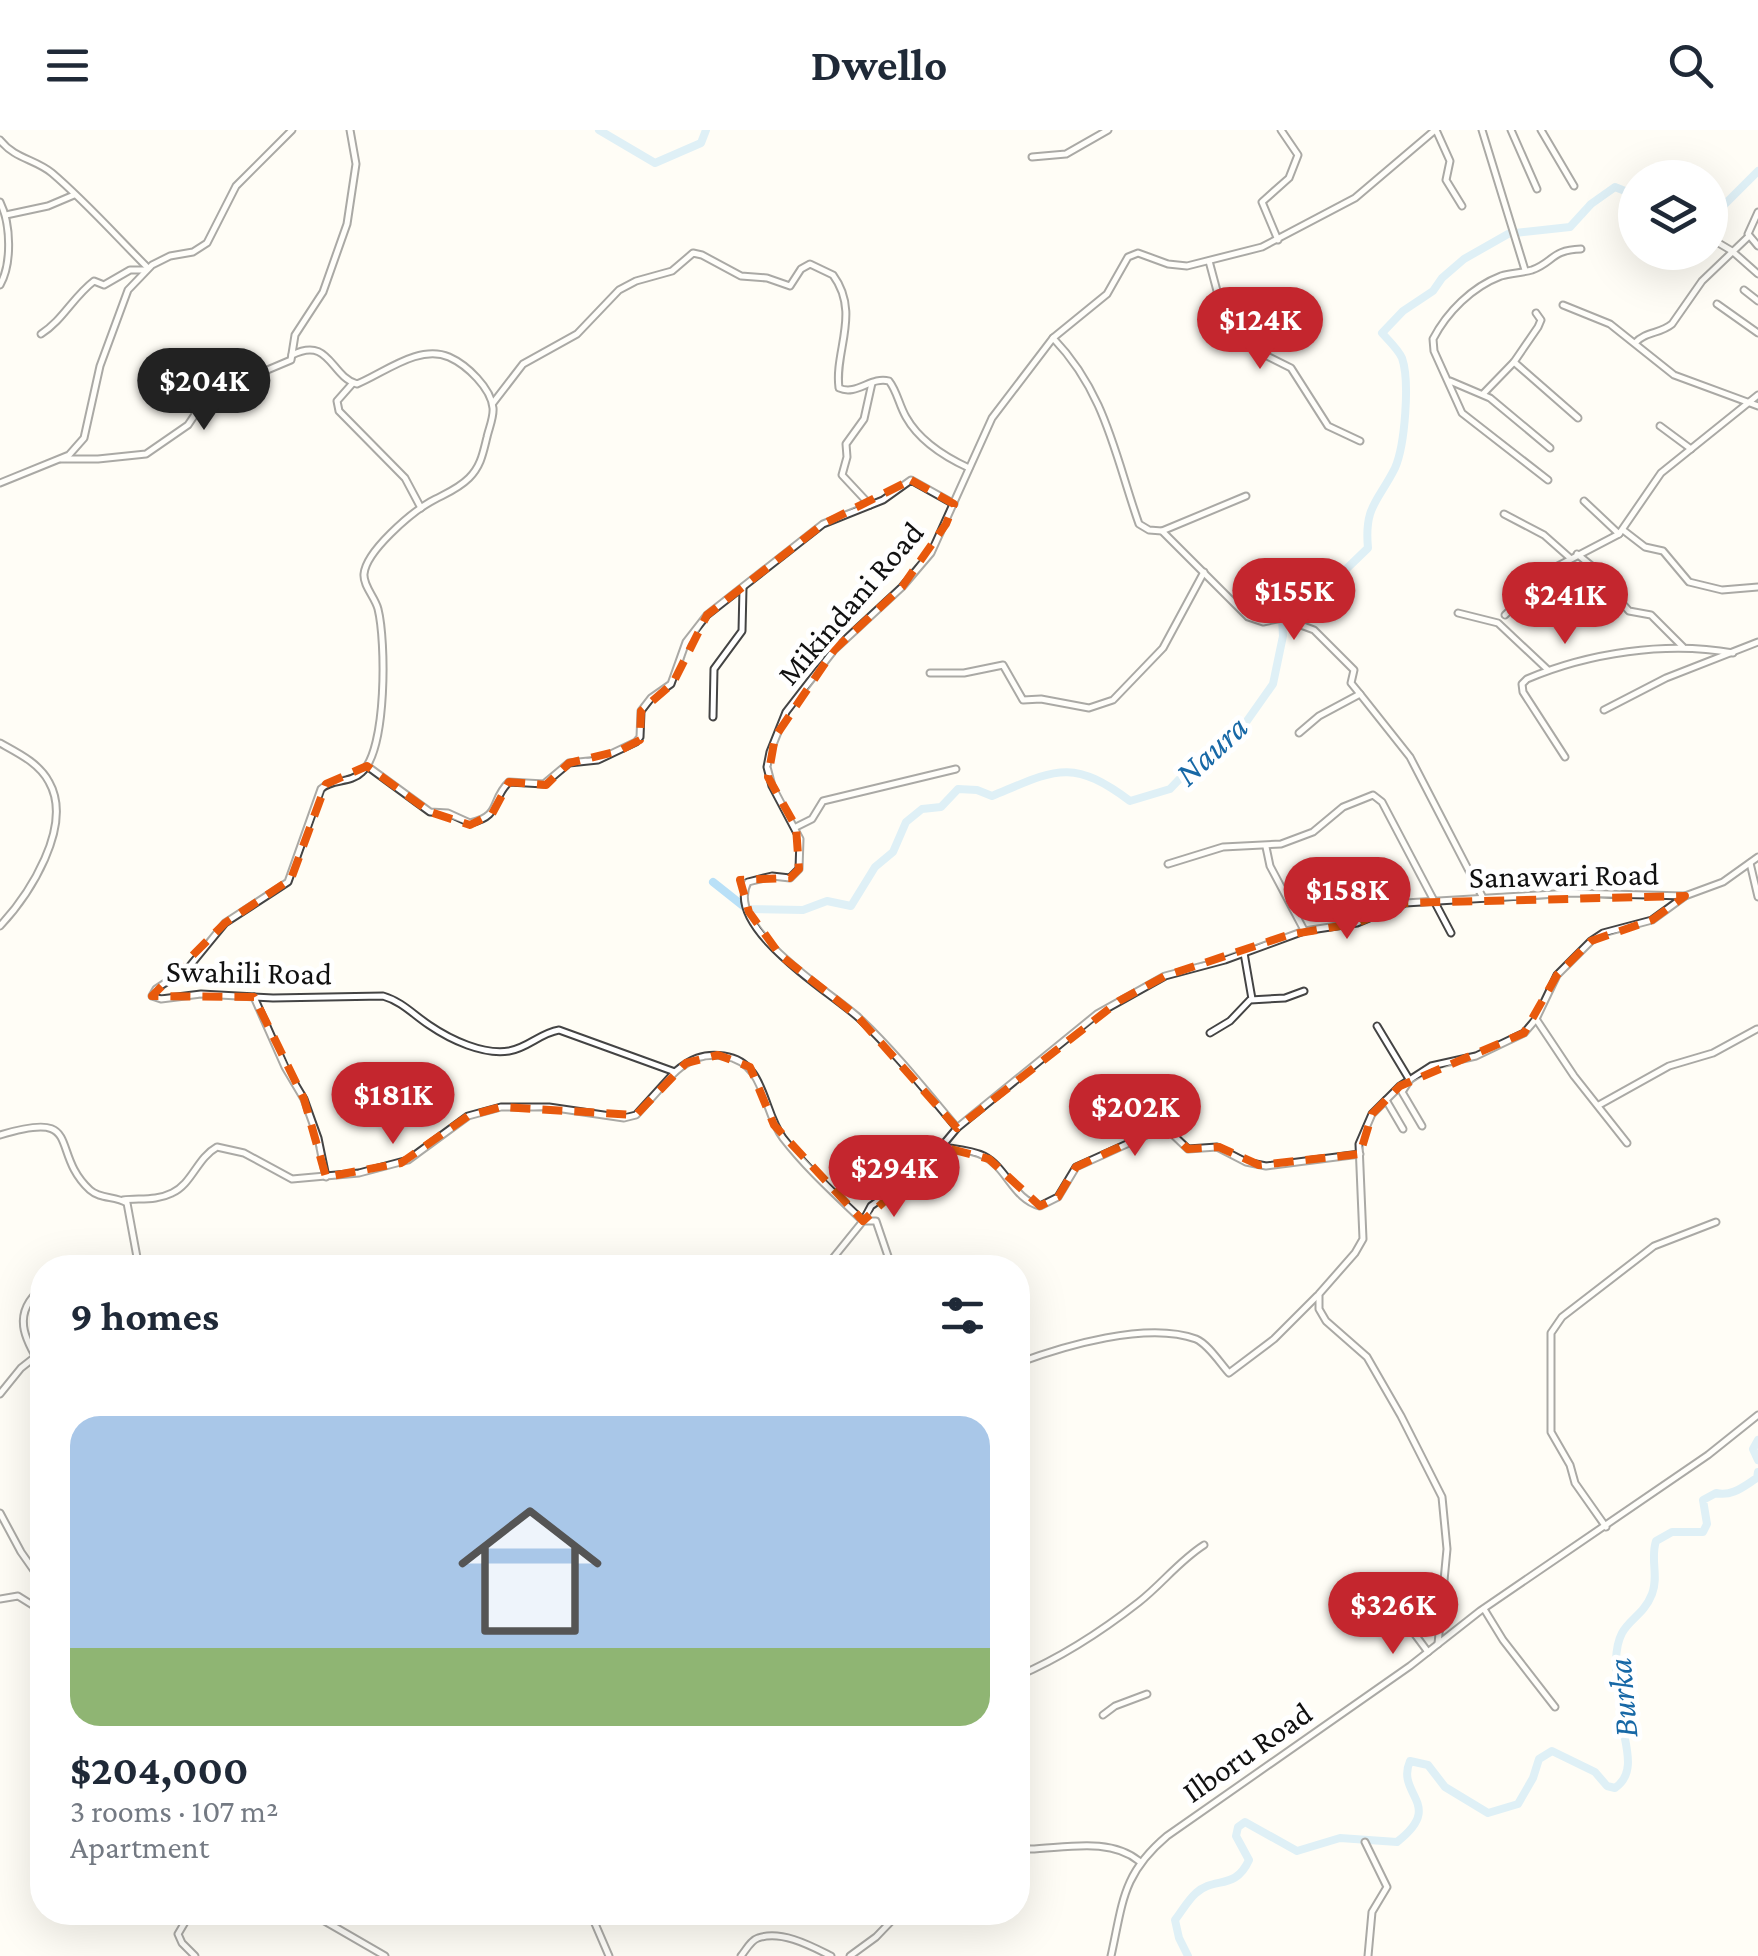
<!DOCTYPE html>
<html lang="en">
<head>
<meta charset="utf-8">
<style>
  :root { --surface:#fff; --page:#f2f2f3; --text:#1f2937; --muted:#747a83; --accent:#c4262e }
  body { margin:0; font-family:"Crimson Pro",serif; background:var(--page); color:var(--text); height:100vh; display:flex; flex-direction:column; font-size:38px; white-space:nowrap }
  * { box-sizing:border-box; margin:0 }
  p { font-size:32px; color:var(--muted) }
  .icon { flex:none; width:55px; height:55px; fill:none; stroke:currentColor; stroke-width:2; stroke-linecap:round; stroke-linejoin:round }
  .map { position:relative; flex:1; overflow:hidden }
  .details { position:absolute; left:30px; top:1125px; width:1000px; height:670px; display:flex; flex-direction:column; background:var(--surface); border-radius:40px; box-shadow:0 10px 40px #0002 }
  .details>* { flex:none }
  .controls { position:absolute; left:1618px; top:30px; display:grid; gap:20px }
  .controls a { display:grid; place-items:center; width:110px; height:110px; border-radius:50%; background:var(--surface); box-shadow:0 10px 40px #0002; font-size:50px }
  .price { position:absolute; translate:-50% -85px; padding:0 22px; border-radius:35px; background:var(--accent); color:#fff; font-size:32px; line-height:65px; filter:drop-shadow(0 2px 5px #0008) }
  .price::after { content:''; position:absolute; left:50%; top:60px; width:30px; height:22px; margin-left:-15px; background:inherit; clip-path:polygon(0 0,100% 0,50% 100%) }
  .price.on { background:#222; color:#fff }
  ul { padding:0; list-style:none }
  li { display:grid; align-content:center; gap:20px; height:530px; padding:0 40px }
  li span { display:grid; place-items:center; height:310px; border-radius:30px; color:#555 }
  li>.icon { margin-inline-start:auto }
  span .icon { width:180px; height:180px; fill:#fffc; stroke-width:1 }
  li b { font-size:42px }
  h2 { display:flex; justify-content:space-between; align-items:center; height:120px; padding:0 40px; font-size:42px }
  header { display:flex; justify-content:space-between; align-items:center; height:130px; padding:0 40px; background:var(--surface); font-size:45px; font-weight:700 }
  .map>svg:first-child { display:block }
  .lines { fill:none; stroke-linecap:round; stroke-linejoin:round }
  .river { stroke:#b9e0f7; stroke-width:8 }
  .minor-casing { stroke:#444; stroke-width:9 }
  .minor { stroke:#fff; stroke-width:5 }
  .marked { fill:none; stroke:#e8590c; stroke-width:8; stroke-dasharray:20 12; stroke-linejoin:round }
  .labels { text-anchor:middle; stroke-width:10; stroke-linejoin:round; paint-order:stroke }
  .street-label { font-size:32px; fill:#111; stroke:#fff }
  .water-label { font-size:35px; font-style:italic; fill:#1768a6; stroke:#fff }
</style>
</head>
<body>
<header><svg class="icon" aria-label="menu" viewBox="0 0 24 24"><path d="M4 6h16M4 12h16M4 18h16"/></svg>Dwello<svg class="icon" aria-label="search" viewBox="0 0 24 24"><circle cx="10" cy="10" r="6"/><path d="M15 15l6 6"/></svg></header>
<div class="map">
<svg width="1758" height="1826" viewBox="0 0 1758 1826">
  <rect width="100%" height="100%" fill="#fffdf5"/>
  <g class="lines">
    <g class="river">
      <path d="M599,0L655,33L701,13L706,0"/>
      <path d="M1710,82L1716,83L1758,41"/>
      <path d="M1515,103L1570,97L1591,74L1615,57L1635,65"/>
      <path d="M713,752L747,779L803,780L827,771L851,776L875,737L893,722L906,692L922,679L941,677L958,659L977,660L992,666C1055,640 1071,627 1130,671L1170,659L1208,619L1237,605L1273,554L1283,506L1282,488L1339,446L1368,418C1364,376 1378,372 1395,338C1405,315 1410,251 1402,228C1398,219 1388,210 1382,203L1403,181L1433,161L1442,148L1464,129L1508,104"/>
      <path d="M1758,1310L1753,1319L1758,1330"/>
      <path d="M1188,1826L1179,1808L1175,1790C1182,1781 1188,1770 1196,1763C1214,1746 1235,1761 1249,1730L1236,1706L1238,1697L1245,1692L1297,1721L1340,1708L1397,1712C1446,1674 1395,1665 1410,1631L1428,1635L1445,1657L1488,1683L1518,1674L1533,1648L1539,1629L1552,1621L1595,1642L1607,1656L1615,1658C1635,1644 1627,1620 1623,1599C1620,1588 1624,1572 1625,1559C1617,1548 1616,1544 1616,1531C1617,1488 1640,1494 1652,1464C1659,1446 1650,1429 1656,1411L1672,1402H1703L1707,1394L1703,1370L1716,1363C1732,1367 1744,1356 1757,1348L1758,1342"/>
    </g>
    <defs>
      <g id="minor">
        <path d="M1436,0L1450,31L1446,50L1462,76"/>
        <path d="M1482,0L1525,140"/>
        <path d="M1511,0L1537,59"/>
        <path d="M1541,0L1574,56"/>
        <path d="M0,10C15,29 35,29 52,43C86,72 116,106 147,137"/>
        <path d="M1032,27L1066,24L1108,0"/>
        <path d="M1666,38L1685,48"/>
        <path d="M0,72C11,94 12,134 0,155"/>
        <path d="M1758,82L1748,104L1758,116"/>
        <path d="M6,85L48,76L74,65"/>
        <path d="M1710,108L1732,121L1758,144"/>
        <path d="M1278,110L1262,72L1289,48L1298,25L1281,0"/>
        <path d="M1209,131L1224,187L1242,210L1251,218L1291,238L1328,296L1360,311"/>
        <path d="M1744,160L1758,171"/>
        <path d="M1717,174L1758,203"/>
        <path d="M1563,175L1610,194L1674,245L1758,276"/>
        <path d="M41,204C63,190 73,167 94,151L104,155L130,140H146"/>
        <path d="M1053,208C1106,263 1115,326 1139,394L1149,400L1162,401L1248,487L1263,492L1282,488L1314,500L1354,540L1351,553L1360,564L1319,586L1299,603"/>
        <path d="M1635,213C1646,201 1660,204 1672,194L1702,151L1748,107"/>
        <path d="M292,225C330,206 330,246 357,254C384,243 419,214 449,227C467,235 491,258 493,278C494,287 489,298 487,307C483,323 481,336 469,348C457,360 444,364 430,372C411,383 366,421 364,444C363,456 375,467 378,479C386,511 387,619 362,642C350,654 332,648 321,659L288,752L225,793L189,837L156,859L152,866L161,869L201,864L273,868L383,866C401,871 414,885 429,895C451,910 483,925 509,921C528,918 540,903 559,900L675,942C690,929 703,923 724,926C766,932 762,980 783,1008C807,1039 835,1064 863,1091H876L892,1138"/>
        <path d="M1514,232L1578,288"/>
        <path d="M1450,251L1490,268L1550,318"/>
        <path d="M352,254L337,271L339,281L405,348L421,378"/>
        <path d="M1483,264L1514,232L1538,197L1541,190L1536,183"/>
        <path d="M493,273L523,234L577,204L619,160L636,151L672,141L693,123L702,125L741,146L767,148L790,156L801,139L810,134L833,145C861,183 834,221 839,258C857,266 871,246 889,251C897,261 899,275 906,287C920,312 945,327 969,338"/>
        <path d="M1660,296L1691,319"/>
        <path d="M61,329H98L146,324L188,295L208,265L291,230L295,205L323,162L347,94L356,34L350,0"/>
        <path d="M1548,350L1462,283L1434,221L1433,209C1447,182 1472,157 1501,146C1511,143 1522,143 1532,140C1554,132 1551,120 1581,119"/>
        <path d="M0,353L69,325L84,308L100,236L128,160L152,135L170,126L193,122L207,113L236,56L292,0"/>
        <path d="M1584,371L1619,404"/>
        <path d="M870,375L842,345L847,327L846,314L864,289L872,253"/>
        <path d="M1504,384L1544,405L1570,428"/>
        <path d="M1623,400L1645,417L1663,421L1689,452L1722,460L1758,457"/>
        <path d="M1162,401L1246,366"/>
        <path d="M1577,424L1609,450L1612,462L1629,481L1651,485L1683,517"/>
        <path d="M1458,483L1498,493L1548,540"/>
        <path d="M1505,485L1554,438L1619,404L1661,343L1758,265"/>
        <path d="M930,543H964L1003,535L1023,570L1041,569L1089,578L1113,570L1163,518L1204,442"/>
        <path d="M1360,564L1410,627L1482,766"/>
        <path d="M1604,580L1666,548L1758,512"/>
        <path d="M713,587L714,539L742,501L743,458"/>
        <path d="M0,613C18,623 39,633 49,652C74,696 29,765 0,796"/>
        <path d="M1565,627L1523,562L1522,554L1527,549C1588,523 1666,511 1733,523"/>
        <path d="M367,636L430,682L448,683L470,693C502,686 490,670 509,652L544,654L569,633L598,630L636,612L640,607L641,581L651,568L671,554L686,512L707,485L823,394L883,370L911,350L954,374"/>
        <path d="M796,697L812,689L823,671L956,639"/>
        <path d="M1266,717L1270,736L1304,800"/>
        <path d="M1750,733L1758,767"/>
        <path d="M1168,734L1223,717L1281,714L1313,702L1343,677L1373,665L1382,672L1451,803"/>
        <path d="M1244,823L1252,869"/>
        <path d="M254,867L285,937L304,969L318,1008L326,1047"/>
        <path d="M1536,889L1574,946L1627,1013"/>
        <path d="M1377,896L1409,949"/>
        <path d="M1210,903L1230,891L1250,870L1285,868L1304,861"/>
        <path d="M1409,951L1402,962L1422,996"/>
        <path d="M1386,970L1403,999"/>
        <path d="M1599,975L1669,936L1713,923L1757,899"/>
        <path d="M957,998C925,960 895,922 859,888C832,863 723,798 748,752L772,746L790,748L799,739L800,709L772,656L767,637L770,622L786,582L834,520L902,457L931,423L992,288L1053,208L1107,164L1128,127L1138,123L1168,134L1187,136L1262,117L1355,68L1435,0"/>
        <path d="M0,1005C86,979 48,1021 90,1060C100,1069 115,1066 127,1073L139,1138"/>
        <path d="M943,1017C956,1019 972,1020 984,1026C1007,1038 1014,1070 1040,1076L1058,1067L1076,1037L1160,999L1168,1000L1188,1019L1217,1017L1246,1032L1266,1036L1360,1024"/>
        <path d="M123,1070C140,1068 156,1071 172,1063C192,1054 197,1028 217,1017L244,1023L292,1049L359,1043L408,1030L468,986L501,977H549L624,988L636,985L675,942"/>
        <path d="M230,1138H249"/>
        <path d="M825,1138L863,1091L871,1076L922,1040L957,998L1097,884L1165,846L1225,830L1304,801L1357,793L1405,773L1572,763L1685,766L1723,752L1758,727"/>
        <path d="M42,1158C11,1183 24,1209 42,1237"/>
        <path d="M1018,1233C1064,1216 1147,1191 1196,1209C1208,1214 1220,1233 1229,1243L1274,1209L1317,1166"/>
        <path d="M0,1264L21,1238L35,1227"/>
        <path d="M0,1383L21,1422L42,1452"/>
        <path d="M1606,1397L1575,1353L1570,1335L1551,1302V1203L1562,1187L1654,1116L1716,1092"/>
        <path d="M0,1469L18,1466L42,1481"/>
        <path d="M1391,1472L1428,1522"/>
        <path d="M1484,1479L1503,1510L1555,1577"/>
        <path d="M1438,1514L1447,1419L1442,1367L1401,1286L1367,1227L1326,1191L1319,1179V1164L1355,1123L1363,1109L1359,1014L1372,984L1400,956L1431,936L1476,926L1524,903L1536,889L1557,845L1591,811L1603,803L1652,790L1685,766"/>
        <path d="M1018,1546C1060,1528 1102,1501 1139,1472C1162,1454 1179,1431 1204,1415"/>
        <path d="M1103,1585L1115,1576L1147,1564"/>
        <path d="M1365,1712L1387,1757L1372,1782L1368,1826"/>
        <path d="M1018,1715L1030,1719C1065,1718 1110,1707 1139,1731"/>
        <path d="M191,1782L178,1804L182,1813L195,1826"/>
        <path d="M309,1782L385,1826"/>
        <path d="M590,1782L609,1826"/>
        <path d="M741,1826C746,1820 751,1810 758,1808C782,1800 811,1816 831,1826"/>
        <path d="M850,1826L876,1807L900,1782"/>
        <path d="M1111,1826C1123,1772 1122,1744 1167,1706L1410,1536L1480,1481L1708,1325L1758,1285"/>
      </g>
    </defs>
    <use href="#minor" class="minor-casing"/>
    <use href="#minor" class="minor"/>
  </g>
  <path d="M0 0H1758V1826H0ZM911,350L954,374L946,394L902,457L834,520L775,607L768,647L796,697L799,739L790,748L740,750L749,782L780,825L857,886L957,998L1119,871L1165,846L1288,805L1357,793L1405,773L1685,766L1652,790L1591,811L1557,845L1524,903L1400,956L1372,984L1360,1024L1259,1035L1219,1017L1188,1019L1165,996L1076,1037L1058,1067L1040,1076L989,1029L943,1017L863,1091L774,995L750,937L718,925L686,933L636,985L501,977L468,986L401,1033L326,1047L304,969L254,867L152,866L225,793L291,749L326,654L367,636L430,682L470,695L492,684L509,652L546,655L569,633L619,621L640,610L641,581L673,553L707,485L823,394Z" fill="#fffdf5" fill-opacity=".55" fill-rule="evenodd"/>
  <path class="marked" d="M911,350L954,374L946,394L902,457L834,520L775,607L768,647L796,697L799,739L790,748L740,750L749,782L780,825L857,886L957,998L1119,871L1165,846L1288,805L1357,793L1405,773L1685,766L1652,790L1591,811L1557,845L1524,903L1400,956L1372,984L1360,1024L1259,1035L1219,1017L1188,1019L1165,996L1076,1037L1058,1067L1040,1076L989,1029L943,1017L863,1091L774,995L750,937L718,925L686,933L636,985L501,977L468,986L401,1033L326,1047L304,969L254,867L152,866L225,793L291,749L326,654L367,636L430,682L470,695L492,684L509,652L546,655L569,633L619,621L640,610L641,581L673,553L707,485L823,394Z"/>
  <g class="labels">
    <g class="street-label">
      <text transform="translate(850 473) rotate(-49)" y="11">Mikindani Road</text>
      <text transform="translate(1564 745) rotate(-1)" y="11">Sanawari Road</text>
      <text transform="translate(249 842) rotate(1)" y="11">Swahili Road</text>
      <text transform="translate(1247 1622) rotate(-35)" y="11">Ilboru Road</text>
    </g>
    <g class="water-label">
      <text transform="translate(1211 620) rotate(-43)" y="12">Naura</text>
      <text transform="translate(1622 1568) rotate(-95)" y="12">Burka</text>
    </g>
  </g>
</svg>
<div class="controls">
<a><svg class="icon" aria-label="layers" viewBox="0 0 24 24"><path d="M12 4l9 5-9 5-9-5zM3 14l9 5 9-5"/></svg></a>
</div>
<b class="price" style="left:1260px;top:242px">$124K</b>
<b class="price on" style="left:204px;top:303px">$204K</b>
<b class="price" style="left:1294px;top:513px">$155K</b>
<b class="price" style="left:1565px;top:517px">$241K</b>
<b class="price" style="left:1347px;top:812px">$158K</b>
<b class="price" style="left:393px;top:1017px">$181K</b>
<b class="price" style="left:1135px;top:1029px">$202K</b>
<b class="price" style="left:894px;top:1090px">$294K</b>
<b class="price" style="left:1393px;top:1527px">$326K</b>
<section class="details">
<h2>9 homes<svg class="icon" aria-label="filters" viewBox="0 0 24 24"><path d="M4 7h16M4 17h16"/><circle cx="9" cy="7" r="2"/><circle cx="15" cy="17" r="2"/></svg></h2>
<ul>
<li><span style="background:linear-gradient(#a9c7e8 75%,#8fb573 0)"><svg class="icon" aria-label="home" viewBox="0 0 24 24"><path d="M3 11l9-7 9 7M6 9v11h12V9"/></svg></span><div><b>$204,000</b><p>3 rooms · 107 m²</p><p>Apartment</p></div></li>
</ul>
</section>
</div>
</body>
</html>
